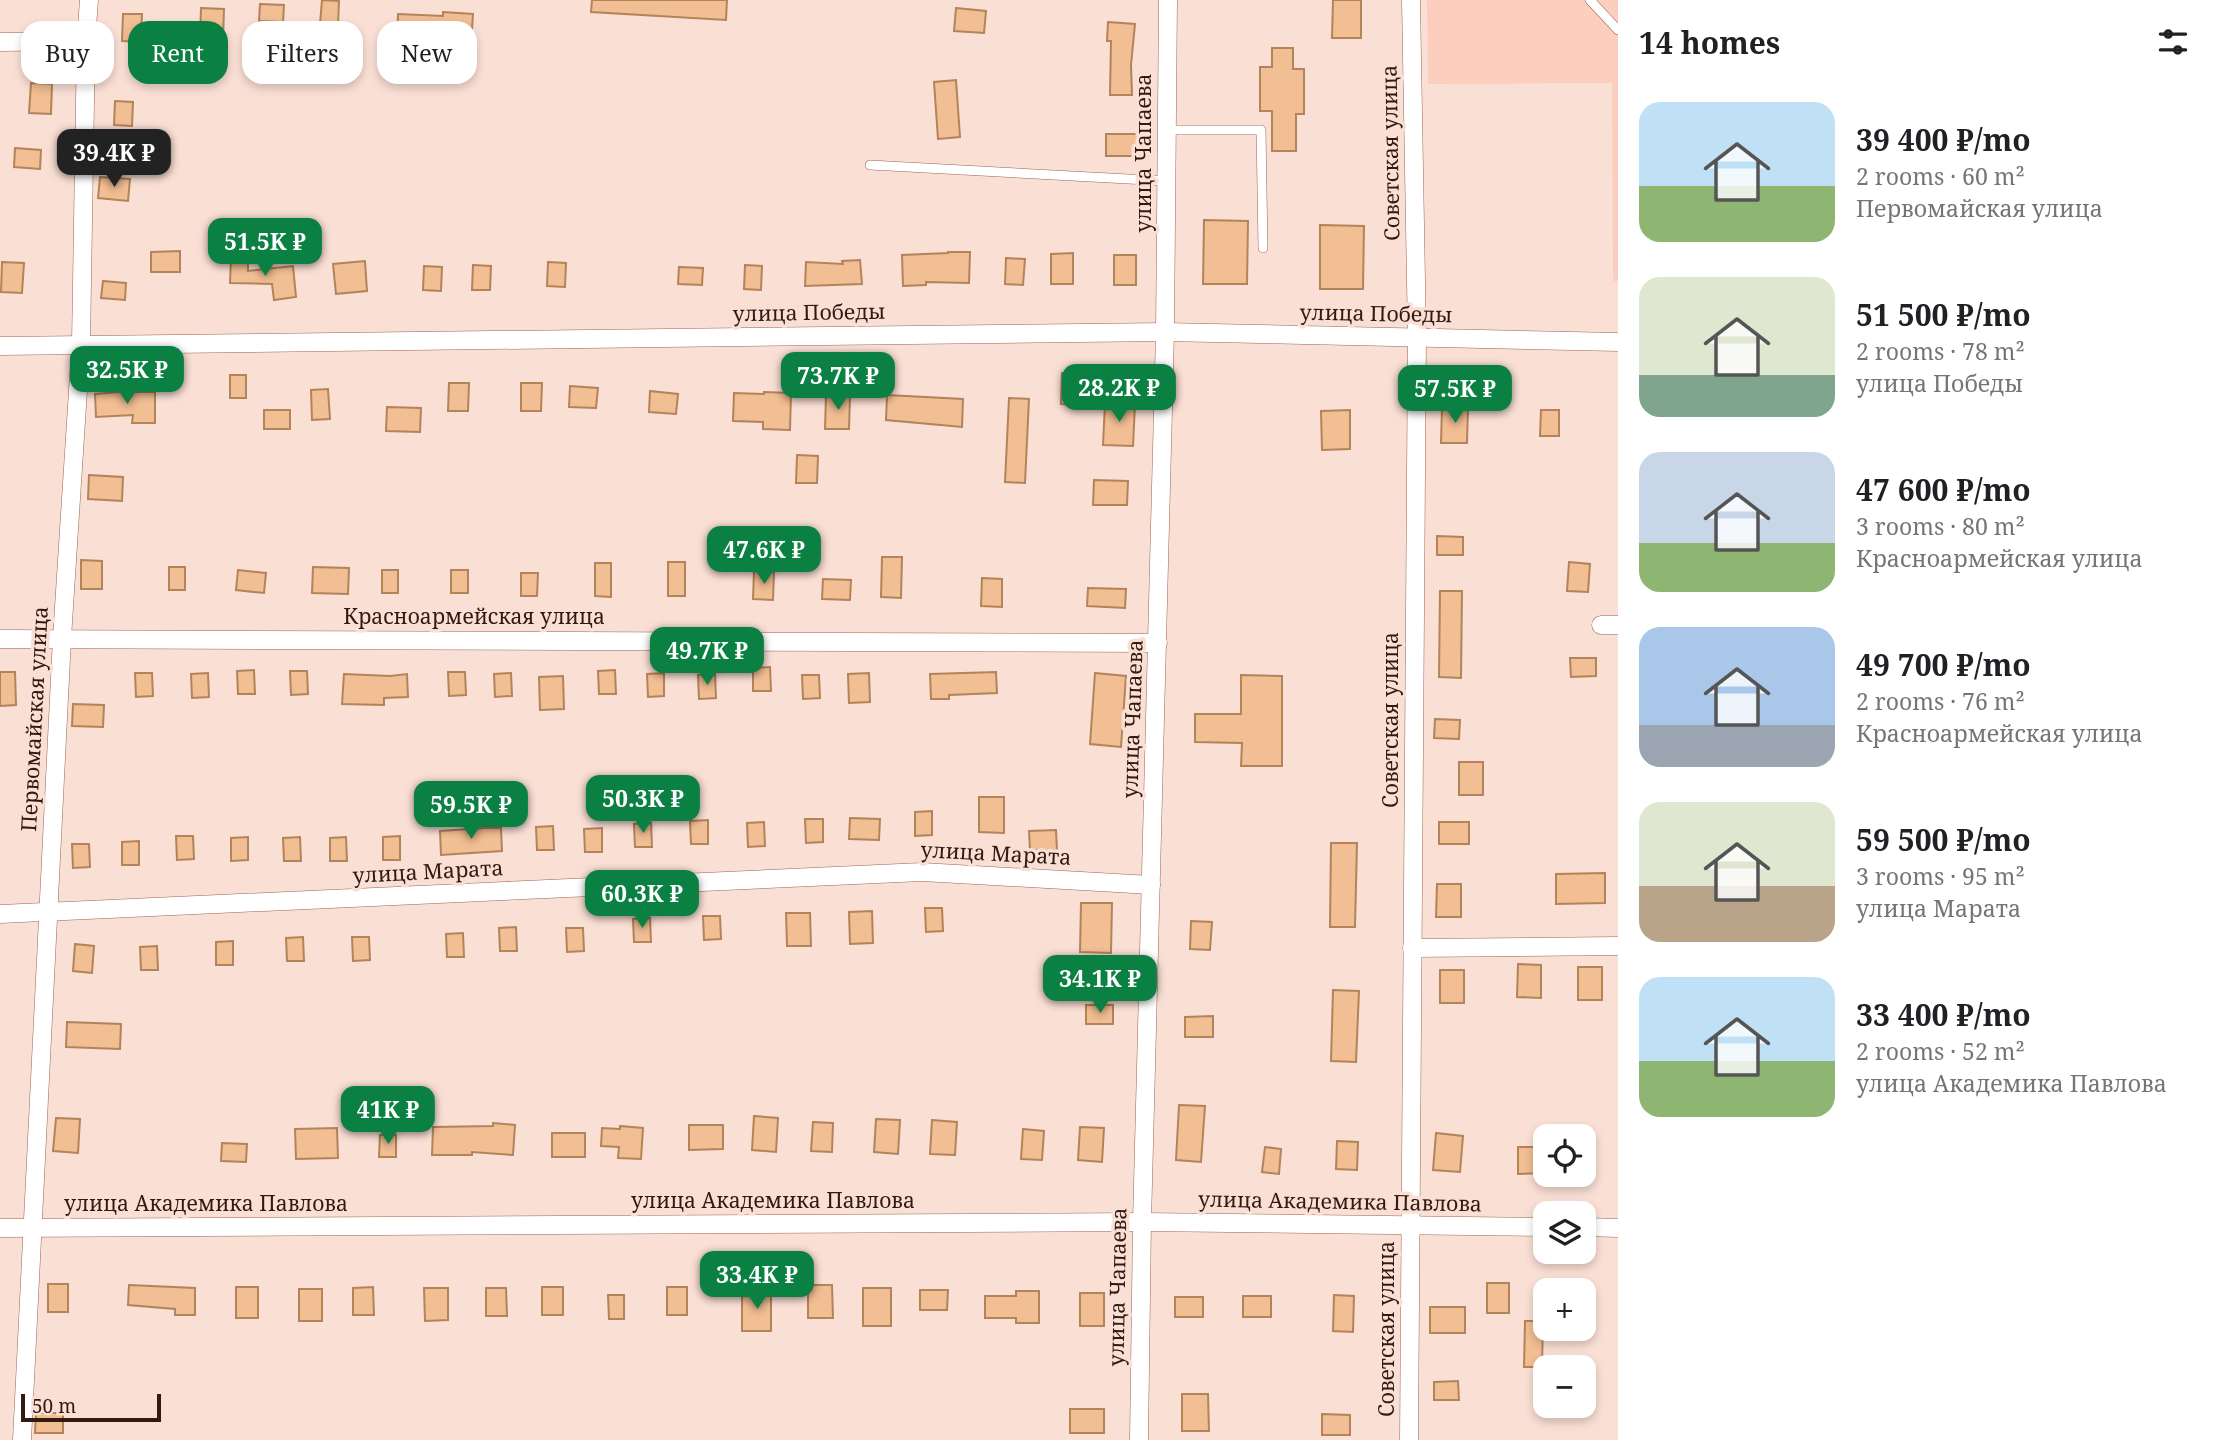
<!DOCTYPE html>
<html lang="en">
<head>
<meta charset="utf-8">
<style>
  :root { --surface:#fff; --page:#f2f2f2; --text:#202124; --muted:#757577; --accent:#0b8043 }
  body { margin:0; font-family:"Noto Serif",serif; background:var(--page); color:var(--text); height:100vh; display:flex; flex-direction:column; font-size:26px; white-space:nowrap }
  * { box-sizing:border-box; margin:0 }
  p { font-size:23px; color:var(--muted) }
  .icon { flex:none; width:38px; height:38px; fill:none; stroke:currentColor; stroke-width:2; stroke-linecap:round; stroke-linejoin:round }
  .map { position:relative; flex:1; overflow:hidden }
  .drawer { display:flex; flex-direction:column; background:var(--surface); width:595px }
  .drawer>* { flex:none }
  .guide { position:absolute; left:21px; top:21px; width:665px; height:63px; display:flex; gap:14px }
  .tools { position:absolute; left:1533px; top:1124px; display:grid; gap:14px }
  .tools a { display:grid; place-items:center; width:63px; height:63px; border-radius:14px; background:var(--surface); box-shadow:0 4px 10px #0003; font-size:35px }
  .scale { position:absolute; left:21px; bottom:18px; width:140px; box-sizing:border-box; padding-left:7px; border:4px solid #321a11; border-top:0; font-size:19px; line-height:24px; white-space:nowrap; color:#321a11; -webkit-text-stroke:5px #fadfd5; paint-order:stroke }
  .price { position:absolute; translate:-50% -60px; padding:0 16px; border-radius:14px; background:var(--accent); color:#fff; font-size:23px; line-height:46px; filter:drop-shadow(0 2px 4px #0008) }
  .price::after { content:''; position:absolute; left:50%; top:42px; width:21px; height:16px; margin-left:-10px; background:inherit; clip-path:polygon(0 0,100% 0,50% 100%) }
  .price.selected { background:#222; color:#fff }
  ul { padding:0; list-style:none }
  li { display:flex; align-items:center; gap:21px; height:175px; padding:0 21px }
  li span { display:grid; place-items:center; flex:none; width:196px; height:140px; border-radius:21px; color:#555 }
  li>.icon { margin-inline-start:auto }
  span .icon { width:84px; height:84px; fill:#fffc; stroke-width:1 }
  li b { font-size:30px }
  h2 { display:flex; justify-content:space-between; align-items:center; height:84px; padding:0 21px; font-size:30px }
  .tag { padding:0 24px; border-radius:21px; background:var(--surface); box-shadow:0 4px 10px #0003; font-size:24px; line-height:63px }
  .tag.selected { background:var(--accent); color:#fff }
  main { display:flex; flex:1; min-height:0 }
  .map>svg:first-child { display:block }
  .built { fill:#fbcebe }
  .building { fill:#f2be93; stroke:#b3835a; stroke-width:2 }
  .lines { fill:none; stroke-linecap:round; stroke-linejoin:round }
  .service-casing { stroke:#9e644f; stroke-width:10 }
  .minor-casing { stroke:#9e644f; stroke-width:19 }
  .service { stroke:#fff; stroke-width:9 }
  .minor { stroke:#fff; stroke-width:18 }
  .labels { text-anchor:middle; stroke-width:7; stroke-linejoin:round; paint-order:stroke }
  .street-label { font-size:21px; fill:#321a11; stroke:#fadfd5 }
</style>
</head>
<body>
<main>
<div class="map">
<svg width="1618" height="1440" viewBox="0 0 1618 1440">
  <rect width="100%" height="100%" fill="#fadfd5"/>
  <path class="built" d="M1427,0H1618V281H1613L1612,83L1428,84Z"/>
  <g class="building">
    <path d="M322,0L339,1L338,25L320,24Z"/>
    <path d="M592,0H727L726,20L591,12Z"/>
    <path d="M1333,0H1361V38H1332Z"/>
    <path d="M260,4L284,5L283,22L259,21Z"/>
    <path d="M201,8L224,9L223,40L200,39Z"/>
    <path d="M956,8L986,11L984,33L954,31Z"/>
    <path d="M443,12L473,14L471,44L397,42L398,14L443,16Z"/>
    <path d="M123,14H142L141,42L122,41Z"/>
    <path d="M1108,22L1135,24L1131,65L1132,95H1110L1111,41H1107Z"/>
    <path d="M1272,48H1293V69H1304V114H1296V151H1272V111H1260V67H1272Z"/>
    <path d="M956,80L960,137L938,139L934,82Z"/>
    <path d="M31,83L52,84L51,114L29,113Z"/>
    <path d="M115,101L133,102L132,126L114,125Z"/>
    <rect x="1106" y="134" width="31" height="22"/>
    <path d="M15,148L41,150L40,169L14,167Z"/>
    <path d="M100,177L130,179L128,201L98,198Z"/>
    <path d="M1204,220L1248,221L1247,284H1203Z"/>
    <path d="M1320,225L1364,226L1363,289H1320Z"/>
    <path d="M180,251V272H151V252Z"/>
    <path d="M948,252H970L969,283L926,282V285L903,286L902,255L948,253Z"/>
    <path d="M1073,253V284H1051V254Z"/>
    <rect x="1114" y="255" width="22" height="30"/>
    <path d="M231,258L248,259V271L293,266L296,297L274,300L272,284L230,283Z"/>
    <path d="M1006,258L1025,259L1023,285L1005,284Z"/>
    <path d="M860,260L862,284L805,286L806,262L843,264L842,261Z"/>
    <path d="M365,261L367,291L336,294L333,264Z"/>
    <path d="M2,262L24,263L22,293L1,292Z"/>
    <path d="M548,262L566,263L565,287L547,286Z"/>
    <path d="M473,265L491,266L490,290H472Z"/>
    <path d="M745,265L762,266L761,290L744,289Z"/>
    <path d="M424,266L442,267L441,291L423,290Z"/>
    <path d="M679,267L703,268L702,285L678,284Z"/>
    <path d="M103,281L126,283L125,300L101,298Z"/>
    <path d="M1062,373L1085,374L1084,405L1061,404Z"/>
    <rect x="230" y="375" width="16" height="23"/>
    <path d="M449,383H469L468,411H448Z"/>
    <path d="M521,383H542L541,411H521Z"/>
    <path d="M570,386L598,388L596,408L569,407Z"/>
    <path d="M328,389L330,419L312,420L311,390Z"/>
    <path d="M650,391L678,394L676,414L649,412Z"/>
    <path d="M119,392H155V423H132L133,415L96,417L95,394Z"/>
    <path d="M764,392L791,393L790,430L763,429V422L733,421L734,393L764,394Z"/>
    <path d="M826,395H850L849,429H825Z"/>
    <path d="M887,395L963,399L962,427L886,420Z"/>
    <path d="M1009,398L1029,399L1025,483L1005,482Z"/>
    <path d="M1105,403L1135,404L1133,446L1103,445Z"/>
    <path d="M387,407L421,408L420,432L386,431Z"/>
    <path d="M1442,407H1468L1467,443H1441Z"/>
    <rect x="264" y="410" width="26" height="19"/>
    <path d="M1350,410V449L1322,450L1321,411Z"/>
    <path d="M1541,410H1559V436H1540Z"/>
    <path d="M797,455L818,456L817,483H796Z"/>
    <path d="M89,475L123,477L122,501L88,499Z"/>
    <path d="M1094,480L1128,481L1127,505H1093Z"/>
    <path d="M1437,536L1463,537V555H1437Z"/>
    <path d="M882,557H902L901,598L881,597Z"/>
    <path d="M81,560L102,561V589H81Z"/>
    <rect x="668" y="562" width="17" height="34"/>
    <path d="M1569,562L1590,564L1588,592L1567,591Z"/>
    <path d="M595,563H611V597L595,596Z"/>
    <rect x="169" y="567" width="16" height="23"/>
    <path d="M313,567L349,568L348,594L312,593Z"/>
    <path d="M238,570L266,573L264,593L236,590Z"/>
    <rect x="382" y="570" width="16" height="23"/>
    <rect x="451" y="570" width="17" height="23"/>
    <path d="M754,571L774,572L773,600L753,599Z"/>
    <path d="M521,573H538L537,596H521Z"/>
    <path d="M982,578L1002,579V607L981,606Z"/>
    <path d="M823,579L851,580L850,600L822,599Z"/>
    <path d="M1088,588L1126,589L1125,608L1087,606Z"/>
    <path d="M1440,591H1462L1461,678L1439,677Z"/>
    <path d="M1570,658H1596V676L1571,677Z"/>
    <path d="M770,667L771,691H753V668Z"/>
    <path d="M254,670L255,694H238L237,671Z"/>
    <path d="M615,670L616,694H599L598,671Z"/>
    <path d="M290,671H307L308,694L291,695Z"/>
    <path d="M0,672H15L16,705L0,706Z"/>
    <path d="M448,672H465L466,695L449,696Z"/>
    <path d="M996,672L997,693L949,695V699H931L930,674Z"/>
    <path d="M135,673H152L153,696L136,697Z"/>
    <path d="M208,673L209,697L192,698L191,674Z"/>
    <path d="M511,673L512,696L495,697L494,674Z"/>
    <path d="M664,673V696L648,697L647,674Z"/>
    <path d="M869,673L870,702L849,703L848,674Z"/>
    <path d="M1095,673L1126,676L1121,747L1090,744Z"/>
    <path d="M344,674L390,676L407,674L408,697L384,698V705L342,704Z"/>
    <path d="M715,674L716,698L699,699L698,675Z"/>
    <path d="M802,675H819L820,698L803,699Z"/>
    <path d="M1241,675L1282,676V766H1241L1242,743L1195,742V714H1241Z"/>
    <path d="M563,676L564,709L540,710L539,677Z"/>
    <path d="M73,704L104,705L103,727L72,726Z"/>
    <path d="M1435,719L1460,720L1459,739L1434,738Z"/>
    <rect x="1459" y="762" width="24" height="33"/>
    <path d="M979,797H1004V833L979,832Z"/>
    <path d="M932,811V835L915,836V812Z"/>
    <path d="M850,818L880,819L879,840L849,839Z"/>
    <path d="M805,819H823V842L806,843Z"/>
    <path d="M708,820V844H691L690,821Z"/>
    <path d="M764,822L765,846L748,847L747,823Z"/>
    <rect x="1439" y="822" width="30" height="22"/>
    <path d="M651,823L652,847H635L634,824Z"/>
    <path d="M553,826L554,850H537L536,827Z"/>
    <path d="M484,828H501L502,851L441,855L440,831Z"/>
    <path d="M602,828V852H585L584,829Z"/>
    <path d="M1056,830L1057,850H1030L1029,831Z"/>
    <path d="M176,836H193L194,859L177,860Z"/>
    <path d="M400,836V860H383V837Z"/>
    <path d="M248,837V860L231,861V838Z"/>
    <path d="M300,837L301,861H284L283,838Z"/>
    <path d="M346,837L347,861H330V838Z"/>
    <path d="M139,841V865H122V842Z"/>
    <path d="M1331,843H1357L1355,927H1330Z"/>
    <path d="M72,844H89L90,867L73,868Z"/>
    <path d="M1605,873V903L1556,904V874Z"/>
    <path d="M1437,884H1461V917H1436Z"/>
    <path d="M1081,903H1112L1111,953L1080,952Z"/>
    <path d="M925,908H942L943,931L926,932Z"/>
    <path d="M872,911L873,943L850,944L849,912Z"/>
    <path d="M786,913H810L811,946H787Z"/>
    <path d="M703,916H720L721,939L704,940Z"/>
    <path d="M650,918L651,942H634L633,919Z"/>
    <path d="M1191,921L1212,922L1210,950L1190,949Z"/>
    <path d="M516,927L517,951H500L499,928Z"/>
    <path d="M566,928H583L584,951L567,952Z"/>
    <path d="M463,933L464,957H447L446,934Z"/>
    <path d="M303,937L304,961H287L286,938Z"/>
    <path d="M352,937H369L370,960L353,961Z"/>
    <path d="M233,941V965H216V942Z"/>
    <path d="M75,944L94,946L92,973L73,971Z"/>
    <path d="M157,946L158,970H141L140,947Z"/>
    <path d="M1518,964L1541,965V998L1517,997Z"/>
    <rect x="1578" y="967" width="24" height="33"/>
    <rect x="1440" y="970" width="24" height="33"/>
    <path d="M1333,990L1359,991L1356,1062L1331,1061Z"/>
    <rect x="1086" y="1005" width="27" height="19"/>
    <path d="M1213,1016V1037H1185V1017Z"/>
    <path d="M67,1022L121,1024L120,1049L66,1047Z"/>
    <path d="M1179,1105L1205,1106L1201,1162L1176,1160Z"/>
    <path d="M754,1116L778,1118L776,1152L752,1150Z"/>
    <path d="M56,1118L80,1119L78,1153L53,1151Z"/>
    <path d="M876,1119L900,1120L898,1154L874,1152Z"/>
    <path d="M932,1120L957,1122L955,1155L930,1154Z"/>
    <path d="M813,1122L833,1123L832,1152L811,1151Z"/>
    <path d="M493,1123L515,1125L513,1155L472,1152V1155H432L433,1127L493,1126Z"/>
    <path d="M689,1125H723V1149L689,1150Z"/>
    <path d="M620,1126L643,1128L641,1159L618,1158L619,1147L601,1146L602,1128L620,1129Z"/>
    <path d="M1080,1127L1104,1128L1102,1162L1078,1160Z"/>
    <path d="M337,1128L338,1158L296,1159L295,1129Z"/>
    <path d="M1023,1129L1044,1131L1042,1160L1021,1159Z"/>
    <rect x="552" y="1133" width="33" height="24"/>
    <path d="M1436,1133L1463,1136L1460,1172L1433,1170Z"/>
    <path d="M380,1135H396V1157H379Z"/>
    <path d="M1337,1141L1358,1142L1357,1170L1336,1169Z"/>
    <path d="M222,1143L247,1144L246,1162L221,1161Z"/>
    <path d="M1265,1147L1281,1149L1279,1174L1262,1172Z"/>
    <path d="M1518,1147H1545V1173L1518,1174Z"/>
    <rect x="1487" y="1283" width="22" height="30"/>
    <rect x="48" y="1284" width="20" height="28"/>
    <path d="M129,1285L195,1288V1315H175V1309L128,1305Z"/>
    <path d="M808,1285H832L833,1318H808Z"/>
    <rect x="236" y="1287" width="22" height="31"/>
    <path d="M373,1287L374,1315H353V1288Z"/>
    <rect x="542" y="1287" width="21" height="28"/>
    <rect x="667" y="1287" width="20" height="28"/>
    <path d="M424,1288H448V1320L425,1321Z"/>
    <path d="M486,1288H506L507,1316H486Z"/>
    <rect x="863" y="1288" width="28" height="38"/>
    <rect x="299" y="1289" width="23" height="32"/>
    <path d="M920,1290H948L947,1310H920Z"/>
    <path d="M771,1291V1331H742V1292Z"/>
    <path d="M1016,1291H1039V1323H1016V1318H985V1296H1016Z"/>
    <rect x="1080" y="1293" width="24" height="33"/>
    <path d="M608,1295H624V1319H609Z"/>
    <path d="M1334,1295L1354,1296L1353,1332L1333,1331Z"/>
    <rect x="1243" y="1296" width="28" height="21"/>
    <rect x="1175" y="1297" width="28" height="20"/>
    <rect x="1430" y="1307" width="35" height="26"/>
    <path d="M1525,1321H1543L1542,1367H1524Z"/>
    <path d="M1458,1381L1459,1400H1434V1382Z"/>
    <path d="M1182,1394H1208L1209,1431H1182Z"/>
    <rect x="1070" y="1409" width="34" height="24"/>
    <path d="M36,1413H63V1433H35Z"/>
    <path d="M1322,1414L1350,1415V1435H1322Z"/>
  </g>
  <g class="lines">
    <defs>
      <g id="service">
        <path d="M1590,0L1618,30"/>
        <path d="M1167,130H1261L1263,248"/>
        <path d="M870,165L1166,181"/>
      </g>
      <g id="minor">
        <path d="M0,42L86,41"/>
        <path d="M0,346L1165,332L1618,342"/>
        <path d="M1601,625H1618"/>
        <path d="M0,639L1158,643"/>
        <path d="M0,914L922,872L1151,885"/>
        <path d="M1412,948L1618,946"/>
        <path d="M1584,1227L1618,1228"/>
        <path d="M0,1228L1142,1222L1545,1227"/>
        <path d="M22,1440L62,638L81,344L86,41L89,0"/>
        <path d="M1139,1440L1142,1222L1165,332L1168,0"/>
        <path d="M1409,1440L1417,337L1411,0"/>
      </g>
    </defs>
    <use href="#service" class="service-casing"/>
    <use href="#minor" class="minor-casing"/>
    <use href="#service" class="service"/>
    <use href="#minor" class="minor"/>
  </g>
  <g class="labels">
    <g class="street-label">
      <text transform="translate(1144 153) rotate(-90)" y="7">улица Чапаева</text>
      <text transform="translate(1391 153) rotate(-91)" y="7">Советская улица</text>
      <text transform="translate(809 313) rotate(-1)" y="7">улица Победы</text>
      <text transform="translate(1376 314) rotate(1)" y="7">улица Победы</text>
      <text x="474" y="624">Красноармейская улица</text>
      <text transform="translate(35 719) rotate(-87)" y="7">Первомайская улица</text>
      <text transform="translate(1133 719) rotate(-88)" y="7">улица Чапаева</text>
      <text transform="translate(1391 720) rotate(-90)" y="7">Советская улица</text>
      <text transform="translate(996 854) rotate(3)" y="7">улица Марата</text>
      <text transform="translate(428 872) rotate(-3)" y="7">улица Марата</text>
      <text x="773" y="1208">улица Академика Павлова</text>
      <text transform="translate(1340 1202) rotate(1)" y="7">улица Академика Павлова</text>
      <text x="206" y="1211">улица Академика Павлова</text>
      <text transform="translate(1118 1287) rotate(-89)" y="7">улица Чапаева</text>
      <text transform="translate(1387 1329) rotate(-90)" y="7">Советская улица</text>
    </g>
  </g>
</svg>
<div class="tools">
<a><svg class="icon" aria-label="locate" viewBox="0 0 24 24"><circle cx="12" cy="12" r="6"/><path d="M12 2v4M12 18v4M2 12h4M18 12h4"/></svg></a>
<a><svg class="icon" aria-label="layers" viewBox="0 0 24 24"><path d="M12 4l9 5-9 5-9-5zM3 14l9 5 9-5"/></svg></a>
<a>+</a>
<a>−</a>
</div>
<div class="scale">50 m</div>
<b class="price selected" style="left:114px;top:189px">39.4K ₽</b>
<b class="price" style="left:265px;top:278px">51.5K ₽</b>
<b class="price" style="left:127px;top:406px">32.5K ₽</b>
<b class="price" style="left:838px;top:412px">73.7K ₽</b>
<b class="price" style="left:1119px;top:424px">28.2K ₽</b>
<b class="price" style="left:1455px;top:425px">57.5K ₽</b>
<b class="price" style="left:764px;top:586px">47.6K ₽</b>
<b class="price" style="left:707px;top:687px">49.7K ₽</b>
<b class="price" style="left:643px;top:835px">50.3K ₽</b>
<b class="price" style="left:471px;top:841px">59.5K ₽</b>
<b class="price" style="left:642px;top:930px">60.3K ₽</b>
<b class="price" style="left:1100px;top:1015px">34.1K ₽</b>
<b class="price" style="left:388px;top:1146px">41K ₽</b>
<b class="price" style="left:757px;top:1311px">33.4K ₽</b>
<div class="guide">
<a class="tag">Buy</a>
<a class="tag selected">Rent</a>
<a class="tag">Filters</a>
<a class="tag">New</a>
</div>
</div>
<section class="drawer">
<h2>14 homes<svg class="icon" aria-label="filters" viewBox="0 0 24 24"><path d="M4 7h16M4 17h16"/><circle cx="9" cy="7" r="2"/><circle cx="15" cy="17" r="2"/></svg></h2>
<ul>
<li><span style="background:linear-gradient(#bfe0f5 60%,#8fb573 0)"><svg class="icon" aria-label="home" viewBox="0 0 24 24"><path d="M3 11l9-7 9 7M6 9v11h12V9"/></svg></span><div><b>39 400 ₽/mo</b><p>2 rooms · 60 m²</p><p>Первомайская улица</p></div></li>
<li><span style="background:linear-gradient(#dfe7d0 70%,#7fa58c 0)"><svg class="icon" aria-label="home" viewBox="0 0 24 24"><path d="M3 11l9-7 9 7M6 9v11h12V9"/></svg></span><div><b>51 500 ₽/mo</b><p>2 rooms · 78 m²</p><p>улица Победы</p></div></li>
<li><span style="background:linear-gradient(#c9d6e8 65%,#8fb573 0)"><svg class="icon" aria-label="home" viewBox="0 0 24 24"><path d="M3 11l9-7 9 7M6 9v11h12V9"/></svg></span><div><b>47 600 ₽/mo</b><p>3 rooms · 80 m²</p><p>Красноармейская улица</p></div></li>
<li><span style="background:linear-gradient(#a9c7e8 70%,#9aa5b1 0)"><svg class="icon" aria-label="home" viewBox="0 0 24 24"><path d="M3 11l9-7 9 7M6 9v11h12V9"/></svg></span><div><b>49 700 ₽/mo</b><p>2 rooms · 76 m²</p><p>Красноармейская улица</p></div></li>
<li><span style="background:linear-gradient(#dfe7d0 60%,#b9a48a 0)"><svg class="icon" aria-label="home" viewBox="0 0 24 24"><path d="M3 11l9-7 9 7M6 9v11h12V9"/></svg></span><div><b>59 500 ₽/mo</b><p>3 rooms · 95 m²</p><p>улица Марата</p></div></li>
<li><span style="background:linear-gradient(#bfe0f5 60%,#8fb573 0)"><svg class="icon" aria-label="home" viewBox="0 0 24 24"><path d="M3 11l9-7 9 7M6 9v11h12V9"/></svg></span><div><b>33 400 ₽/mo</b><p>2 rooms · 52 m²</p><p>улица Академика Павлова</p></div></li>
</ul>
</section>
</main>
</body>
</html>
